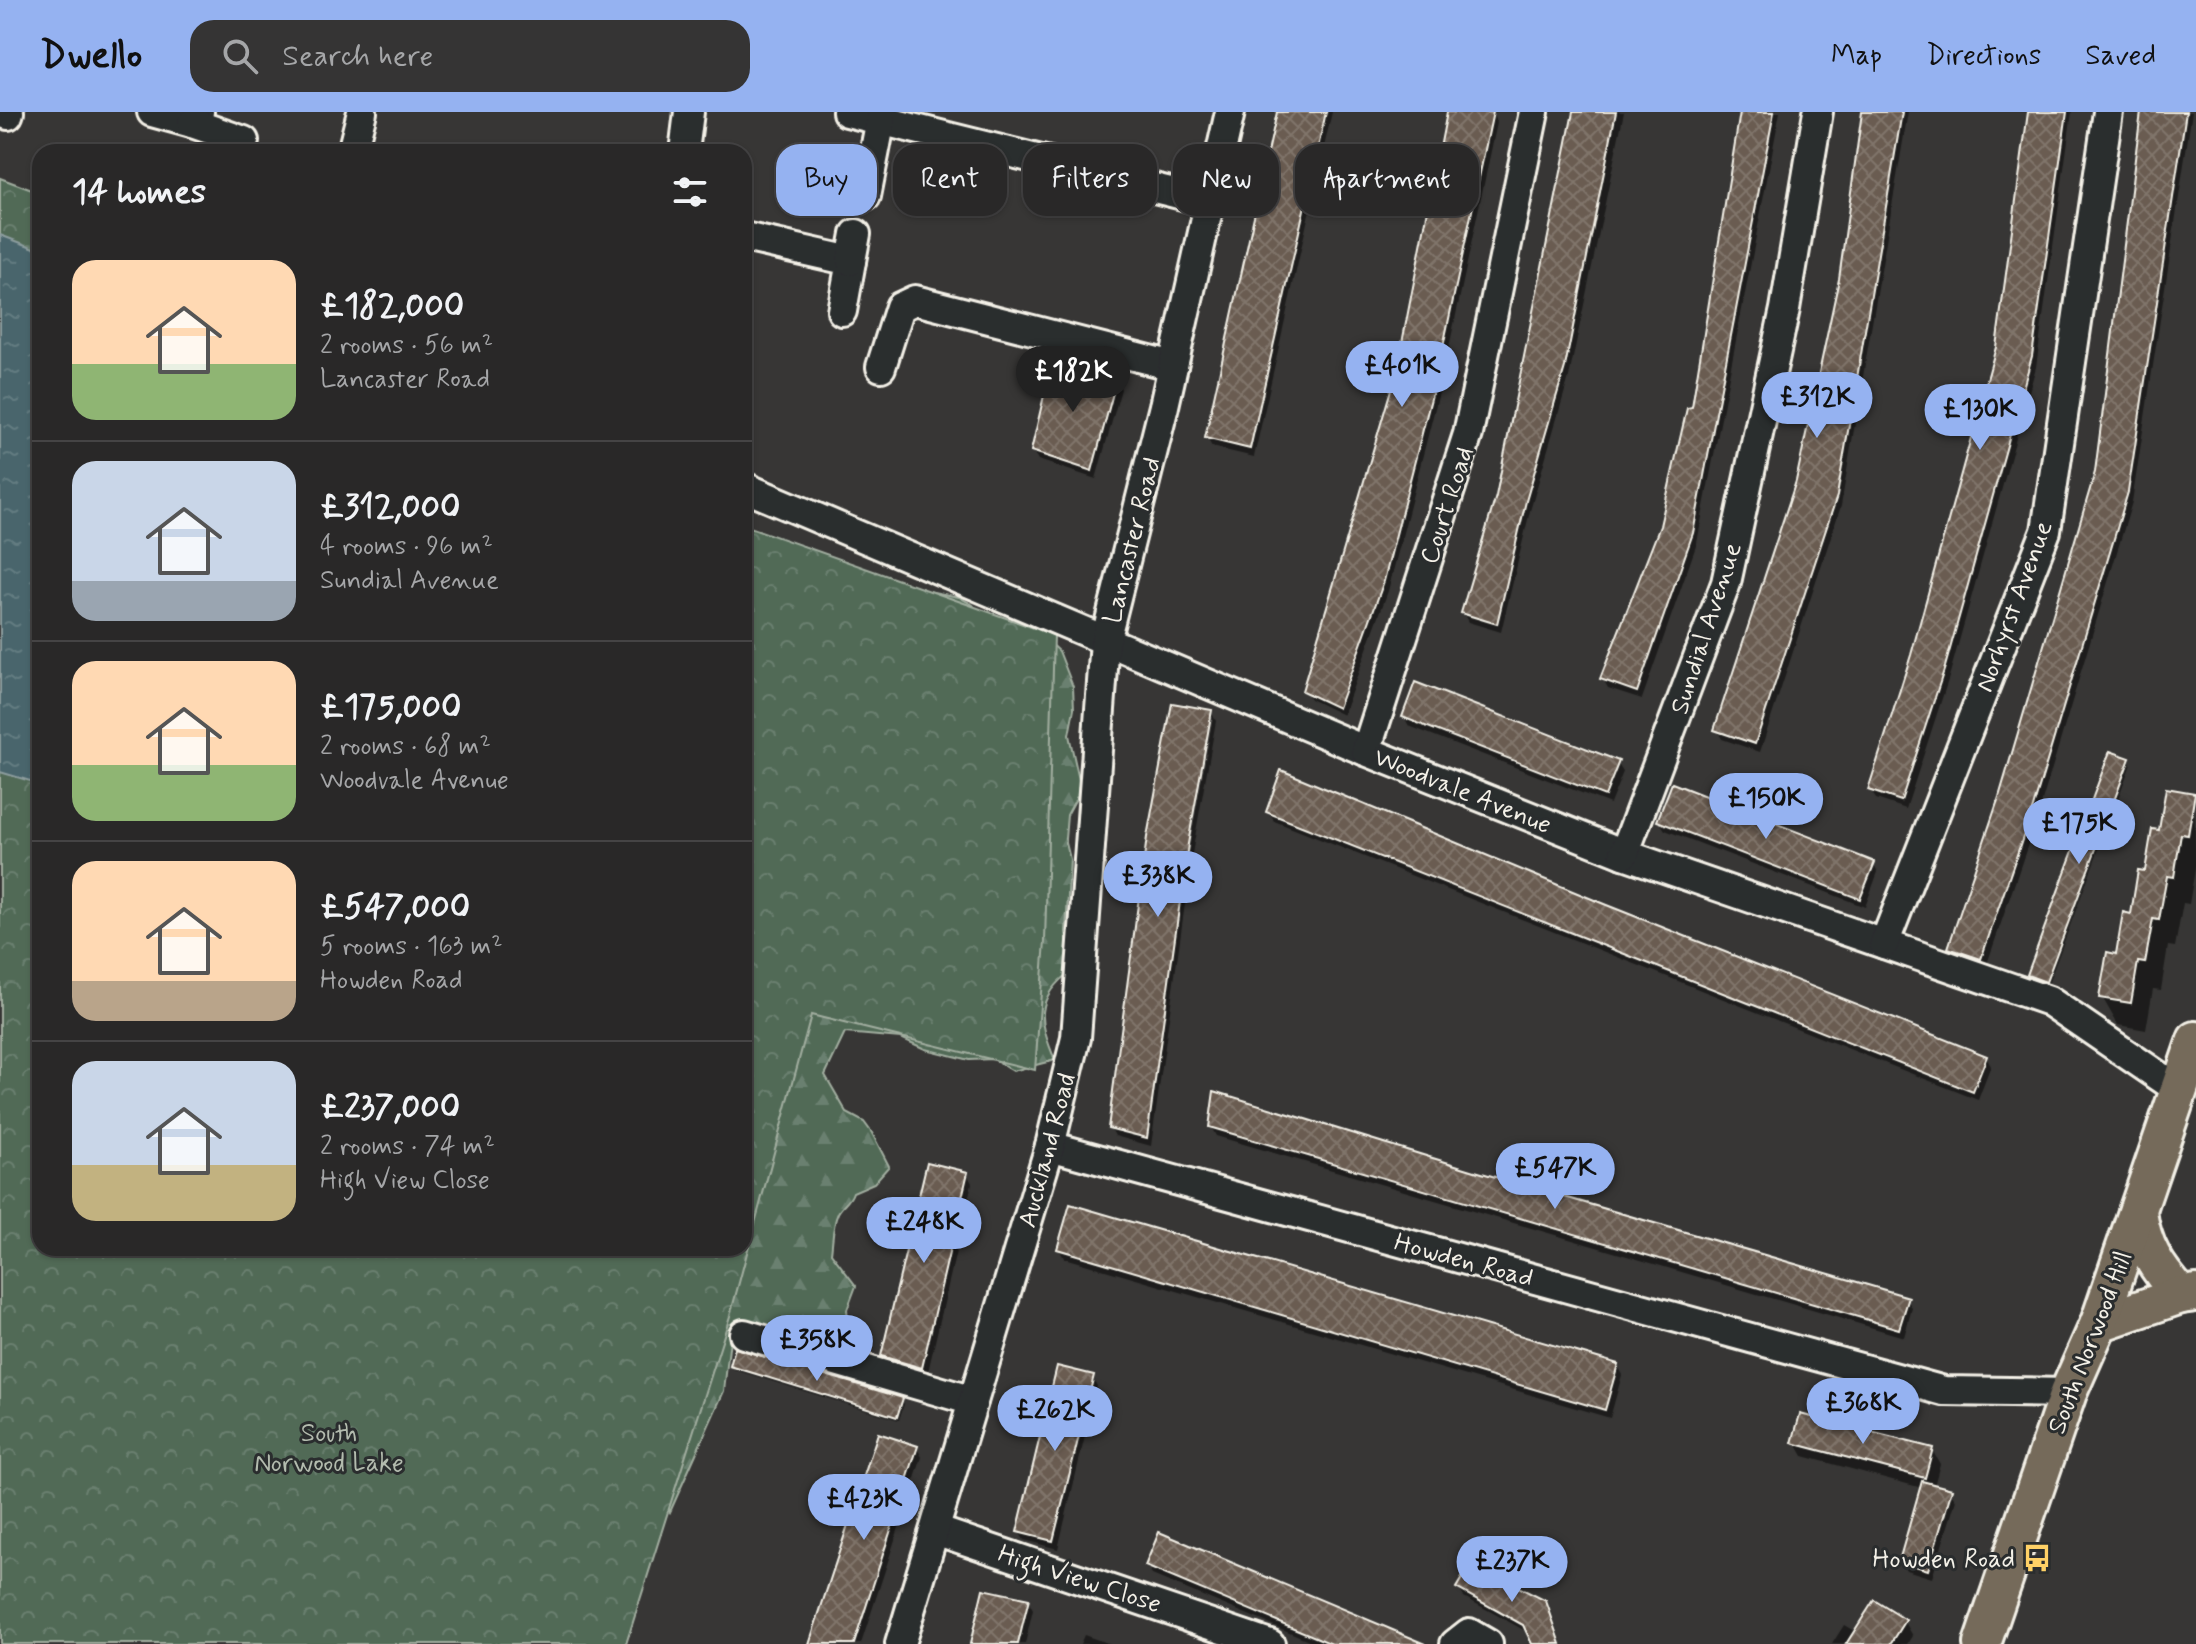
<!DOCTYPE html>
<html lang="en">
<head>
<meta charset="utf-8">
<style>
  :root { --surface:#292828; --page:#353434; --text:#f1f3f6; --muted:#a5a6a8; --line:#454445; --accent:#95b2f1 }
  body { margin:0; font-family:Mynerve,sans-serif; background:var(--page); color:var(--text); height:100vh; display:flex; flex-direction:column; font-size:30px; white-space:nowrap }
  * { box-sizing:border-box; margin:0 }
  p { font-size:26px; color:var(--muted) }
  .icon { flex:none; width:44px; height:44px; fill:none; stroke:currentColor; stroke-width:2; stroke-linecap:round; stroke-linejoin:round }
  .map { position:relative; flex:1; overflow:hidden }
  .details { position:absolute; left:32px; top:32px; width:720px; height:1112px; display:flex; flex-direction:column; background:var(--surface); border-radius:24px; box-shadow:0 2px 6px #0004,0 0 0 2px var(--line) }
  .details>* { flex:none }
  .guide { position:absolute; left:776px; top:32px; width:760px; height:72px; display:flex; gap:16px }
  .price { position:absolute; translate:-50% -68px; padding:0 18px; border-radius:28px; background:var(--accent); color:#111; font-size:26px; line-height:52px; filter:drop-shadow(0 2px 4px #0008) }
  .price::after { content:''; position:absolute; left:50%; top:48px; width:24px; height:18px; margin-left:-12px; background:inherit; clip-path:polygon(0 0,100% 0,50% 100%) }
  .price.on { background:#222; color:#fff }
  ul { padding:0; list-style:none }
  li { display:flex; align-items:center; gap:24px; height:200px; padding:0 40px }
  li+li { border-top:2px solid var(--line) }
  li span { display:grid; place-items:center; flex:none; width:224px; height:160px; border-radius:24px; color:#555 }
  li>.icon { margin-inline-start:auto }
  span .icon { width:96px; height:96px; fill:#fffc; stroke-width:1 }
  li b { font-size:34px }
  h2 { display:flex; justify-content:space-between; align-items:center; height:96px; padding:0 40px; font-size:34px }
  .pill { padding:0 28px; border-radius:24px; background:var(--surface); box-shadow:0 2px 6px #0004,0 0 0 2px var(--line); font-size:28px; line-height:72px }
  .pill.on { background:var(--accent); color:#111 }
  header { display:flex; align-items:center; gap:48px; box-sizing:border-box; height:112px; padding:0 40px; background:var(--accent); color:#111 }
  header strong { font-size:38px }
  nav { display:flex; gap:44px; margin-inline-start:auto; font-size:28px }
  .search { width:560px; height:72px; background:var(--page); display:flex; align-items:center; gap:20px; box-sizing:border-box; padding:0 28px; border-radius:24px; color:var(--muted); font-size:30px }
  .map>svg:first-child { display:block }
  .forest { fill:url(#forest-firs); stroke:#a2aea0; stroke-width:2 }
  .park { fill:url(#park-crowns); stroke:#a2aea0; stroke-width:2 }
  .water { fill:url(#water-ripples); stroke:#8d9d9e; stroke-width:2 }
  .shadow { fill:#0007; fill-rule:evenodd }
  .building { fill:url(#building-cross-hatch); stroke:#f4f1e8; stroke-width:2 }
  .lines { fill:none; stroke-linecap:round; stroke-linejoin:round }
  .minor-casing { stroke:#f4f1e8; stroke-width:34 }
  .major-casing { stroke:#f4f1e8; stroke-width:42 }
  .minor { stroke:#2a2d2e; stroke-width:28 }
  .major { stroke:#746a5a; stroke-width:36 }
  .labels { text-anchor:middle; stroke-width:6; stroke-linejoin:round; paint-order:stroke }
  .street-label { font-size:26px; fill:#f4f1e8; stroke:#2a2d2e }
  .park-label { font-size:26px; fill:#b3bbae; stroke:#2a2d2e }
  .poi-label { font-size:26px; fill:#f4f1e8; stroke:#2a2d2e; text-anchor:end }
</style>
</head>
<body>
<header>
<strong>Dwello</strong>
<div class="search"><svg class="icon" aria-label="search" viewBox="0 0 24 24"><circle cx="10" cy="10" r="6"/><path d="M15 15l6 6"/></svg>Search here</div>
<nav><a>Map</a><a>Directions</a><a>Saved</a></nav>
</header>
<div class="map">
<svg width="2196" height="1532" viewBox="0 0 2196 1532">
  <defs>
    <pattern id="forest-firs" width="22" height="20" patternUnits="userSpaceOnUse" patternTransform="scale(2)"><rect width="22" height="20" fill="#516a57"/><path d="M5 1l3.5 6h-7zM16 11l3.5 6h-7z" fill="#6b806f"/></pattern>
    <pattern id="park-crowns" width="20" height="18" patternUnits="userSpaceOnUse" patternTransform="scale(2)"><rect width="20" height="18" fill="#516a57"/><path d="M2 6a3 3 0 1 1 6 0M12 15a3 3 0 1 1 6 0" fill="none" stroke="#6b806f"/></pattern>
    <pattern id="water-ripples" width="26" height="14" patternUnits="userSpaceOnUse" patternTransform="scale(2)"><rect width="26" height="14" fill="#48656c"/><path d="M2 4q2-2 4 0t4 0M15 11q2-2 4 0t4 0" fill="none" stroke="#637c81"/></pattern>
    <pattern id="building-cross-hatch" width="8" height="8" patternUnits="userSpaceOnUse" patternTransform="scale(2)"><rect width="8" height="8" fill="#6a5c51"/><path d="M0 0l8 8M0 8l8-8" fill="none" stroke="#80746a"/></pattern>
  </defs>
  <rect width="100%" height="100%" fill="#373635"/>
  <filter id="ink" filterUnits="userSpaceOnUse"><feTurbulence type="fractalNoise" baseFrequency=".0125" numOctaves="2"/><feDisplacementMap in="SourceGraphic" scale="16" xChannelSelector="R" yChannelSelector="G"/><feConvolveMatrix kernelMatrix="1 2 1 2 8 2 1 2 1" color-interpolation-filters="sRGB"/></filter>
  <g filter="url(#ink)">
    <path class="forest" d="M802,434L912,476L959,485L973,493L983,507L1031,513L1059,539L1073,575L1074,597L1069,623L1081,677L1067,703L1065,727L1070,747L1066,820L1071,859C1034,886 1039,910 1055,948L1013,959L993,947L969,948L925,937L901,926L845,921L825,963L847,1001L864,1010L872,1021L889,1054L874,1071L853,1080C850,1090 842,1093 838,1101C832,1114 833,1128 831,1141L856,1174L847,1198L849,1219L800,1225L743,1216L730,1227L724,1279L670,1400L663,1388L744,1136Z"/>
    <path class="park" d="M0,66L40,81V1136H744V413L1054,523L1045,829L1035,958L811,903L730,1204L626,1532H0Z"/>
    <path class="water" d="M0,123L40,138V672L0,660Z"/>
    <g class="shadow">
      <path d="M1279,0H1332L1254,345L1212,335L1207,326Z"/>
      <path d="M1449,0H1484L1492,2L1497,11L1441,273L1388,479L1343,603L1310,587L1305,578L1399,258Z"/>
      <path d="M1577,0H1624L1569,265L1530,399L1501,520L1468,510L1463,501L1498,385Z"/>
      <path d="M1742,0H1780L1697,431L1642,587L1608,576L1603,567L1662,414L1693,297Z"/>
      <path d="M1864,0H1908L1841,394L1760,640L1722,627L1717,618L1798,370L1841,167Z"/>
      <path d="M2030,0H2072L2036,255L1949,565L1906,697L1876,687L1870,678L1913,544L1998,235Z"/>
      <path d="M2143,0H2192L2132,390L2037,706L1986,855L1955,845L1950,836L2001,685L2097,360Z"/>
      <path d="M1116,268L1121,277L1096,367L1038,348L1033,339Z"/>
      <path d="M1174,593L1211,600L1216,609L1192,742L1151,1034L1115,1024L1110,1015L1149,725ZM1209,605H1213L1188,742L1184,741Z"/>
      <path d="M1404,605L1617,651L1623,660L1610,692L1409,614Z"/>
      <path d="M2129,648L2131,652L2048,872L2031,866L2029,862Z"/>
      <path d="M2194,683L2196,752L2189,792L2183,791L2175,835L2168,834L2161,878L2153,877L2146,918L2118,913L2102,885L2161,721Z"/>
      <path d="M1268,700L1603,793L1986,945L1991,954L1978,988L1274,709Z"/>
      <path d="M1659,709L1873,751L1878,760L1865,795L1665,718Z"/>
      <path d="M1211,1015L1475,1061L1907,1187L1912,1196L1904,1225L1216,1024Z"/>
      <path d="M967,1062L972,1071L927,1264L888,1253L883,1244Z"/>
      <path d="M1059,1137L1617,1254L1622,1263L1610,1306L1064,1146Z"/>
      <path d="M732,1254L902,1288L904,1292L899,1308L735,1258Z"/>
      <path d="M1092,1265L1097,1274L1058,1437L1024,1428L1019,1420Z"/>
      <path d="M1795,1330L1932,1338L1940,1352L1934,1374L1950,1379L1956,1388L1932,1466L1906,1458L1901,1449L1922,1376L1803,1344Z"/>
      <path d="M917,1336L922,1345L861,1532H811Z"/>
      <path d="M1147,1454L1421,1532H1318L1152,1463Z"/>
      <path d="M1458,1476L1550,1500L1561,1532H1534L1529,1521L1464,1485Z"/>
      <path d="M1028,1489L1033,1498L1025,1532H972Z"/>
      <path d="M1905,1510L1913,1524L1908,1532H1832L1844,1513L1856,1520Z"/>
      <path d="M1084,1523L1110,1532H1080Z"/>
    </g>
    <g class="building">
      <path d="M1277,0H1326L1250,337L1205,326Z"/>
      <path d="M1447,0H1493L1437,263L1384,469L1338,596L1302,579L1397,257Z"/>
      <path d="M1573,0H1616L1565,255L1526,389L1497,512L1461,501L1496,384Z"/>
      <path d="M1740,0H1774L1693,421L1637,580L1600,567L1660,414L1687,296L1692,295Z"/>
      <path d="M1862,0H1902L1837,384L1755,632L1714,618L1796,369L1839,167Z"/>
      <path d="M2028,0H2067L2032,244L1945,555L1901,689L1868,678L1911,543L1996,235Z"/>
      <path d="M2141,0H2186L2128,380L2033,696L1981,847L1948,836L1999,685L2095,360Z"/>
      <path d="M1053,245L1117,266L1092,359L1031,339Z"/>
      <path d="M1415,570L1619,649L1605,684L1402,605Z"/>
      <path d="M1172,591L1212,598L1188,732L1147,1026L1108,1016L1147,725Z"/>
      <path d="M2110,639L2130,646L2046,870L2027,863Z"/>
      <path d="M1281,658L1604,792L1987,944L1973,980L1266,700Z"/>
      <path d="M1672,671L1875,750L1860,787L1657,709Z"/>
      <path d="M2166,676L2195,681L2188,723L2181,722L2174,765L2167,764L2159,808L2153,807L2145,851L2138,850L2131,891L2099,886L2107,840L2116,842L2123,800L2131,802L2138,758L2145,759L2152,717L2159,718Z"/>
      <path d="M1214,979L1475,1059L1909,1185L1899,1217L1209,1015Z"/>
      <path d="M927,1050L968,1060L922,1256L881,1244Z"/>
      <path d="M1070,1092L1618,1252L1605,1298L1057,1137Z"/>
      <path d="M735,1236L903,1286L897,1305L730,1254Z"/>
      <path d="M1057,1254L1094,1263L1053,1429L1017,1420Z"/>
      <path d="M1800,1302L1933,1336L1925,1366L1792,1331Z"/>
      <path d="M878,1321L918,1334L854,1532H809Z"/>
      <path d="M1922,1369L1952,1377L1928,1458L1899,1449Z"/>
      <path d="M1159,1420L1426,1532H1332L1145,1454Z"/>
      <path d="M1471,1451L1546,1489L1561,1532H1532L1523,1513L1456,1476Z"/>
      <path d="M983,1477L1029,1487L1018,1532H970Z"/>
      <path d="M1874,1488L1906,1508L1891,1532H1846Z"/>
    </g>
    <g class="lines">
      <defs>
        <g id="minor">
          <path d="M0,0L8,3L9,0"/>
          <path d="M152,0L192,11L199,0"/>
          <path d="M847,0L1211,90"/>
          <path d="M192,11L244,29"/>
          <path d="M352,40L362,0"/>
          <path d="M684,40L689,0"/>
          <path d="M866,84L881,7"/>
          <path d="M744,125L851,149L842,199"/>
          <path d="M851,149L856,122"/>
          <path d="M881,255L900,195L915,188L1173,254"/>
          <path d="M744,375L1366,639L1624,742L2049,889L2179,978"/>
          <path d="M1366,639L1468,322L1534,0"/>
          <path d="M1624,742L1726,471L1785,197L1818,0"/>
          <path d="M1884,832L2046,419L2108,0"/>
          <path d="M1050,1034L1944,1279L2068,1281"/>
          <path d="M744,1222L973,1289"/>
          <path d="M935,1418L1270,1532"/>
          <path d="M900,1532L1050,1034L1076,926L1105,529L1164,294L1230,0"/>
          <path d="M1455,1532L1469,1521L1488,1532"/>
        </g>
        <g id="major">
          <path d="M2138,1099C2142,1134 2157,1157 2181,1183"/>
          <path d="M2099,1211L2181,1183L2196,1181"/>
          <path d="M1982,1532L2068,1281L2099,1211L2196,928"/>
        </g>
      </defs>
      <use href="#minor" class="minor-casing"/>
      <use href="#major" class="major-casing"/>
      <use href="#minor" class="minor"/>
      <use href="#major" class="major"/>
    </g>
  </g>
  <defs>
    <symbol id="bus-bare" viewBox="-9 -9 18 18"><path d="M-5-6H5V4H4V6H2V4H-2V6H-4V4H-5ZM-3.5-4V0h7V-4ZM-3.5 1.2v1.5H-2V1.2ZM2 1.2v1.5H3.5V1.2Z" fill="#ffd166" stroke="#2a2d2e" stroke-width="2.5" paint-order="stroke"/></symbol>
  </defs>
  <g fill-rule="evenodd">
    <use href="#bus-bare" x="2017" y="1426" width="40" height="40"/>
  </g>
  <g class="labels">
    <g class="street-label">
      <text transform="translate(1446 393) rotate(-72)" y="9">Court Road</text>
      <text transform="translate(1131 428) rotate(-76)" y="9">Lancaster Road</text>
      <text transform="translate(2013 494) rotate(-70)" y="9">Norhyrst Avenue</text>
      <text transform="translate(1705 516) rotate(-72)" y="9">Sundial Avenue</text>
      <text transform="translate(1463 678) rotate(22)" y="9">Woodvale Avenue</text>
      <text transform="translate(1046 1038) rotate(-75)" y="9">Auckland Road</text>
      <text transform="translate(1464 1147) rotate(15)" y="9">Howden Road</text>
      <text transform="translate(2089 1230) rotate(-69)" y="9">South Norwood Hill</text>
      <text transform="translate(1080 1466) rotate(18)" y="9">High View Close</text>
    </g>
    <g class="park-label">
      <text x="329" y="1329">South<tspan x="329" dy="30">Norwood Lake</tspan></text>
    </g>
    <g class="poi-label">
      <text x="2015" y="1455">Howden Road</text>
    </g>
  </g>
</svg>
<b class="price" style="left:1402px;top:297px">£401K</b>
<b class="price on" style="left:1073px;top:302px">£182K</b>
<b class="price" style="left:1817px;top:328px">£312K</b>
<b class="price" style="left:1980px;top:340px">£130K</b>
<b class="price" style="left:1766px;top:729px">£150K</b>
<b class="price" style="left:2079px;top:754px">£175K</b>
<b class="price" style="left:1158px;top:807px">£338K</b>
<b class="price" style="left:1555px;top:1099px">£547K</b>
<b class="price" style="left:924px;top:1153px">£248K</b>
<b class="price" style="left:817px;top:1271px">£358K</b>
<b class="price" style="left:1863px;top:1334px">£368K</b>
<b class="price" style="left:1055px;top:1341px">£262K</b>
<b class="price" style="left:864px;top:1430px">£423K</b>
<b class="price" style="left:1512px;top:1492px">£237K</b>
<div class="guide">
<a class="pill on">Buy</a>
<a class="pill">Rent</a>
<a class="pill">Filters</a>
<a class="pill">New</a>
<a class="pill">Apartment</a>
</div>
<section class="details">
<h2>14 homes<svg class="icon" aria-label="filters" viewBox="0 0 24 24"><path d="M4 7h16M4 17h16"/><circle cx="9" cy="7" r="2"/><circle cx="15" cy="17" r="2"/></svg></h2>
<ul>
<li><span style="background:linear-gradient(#ffd9b3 65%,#8fb573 0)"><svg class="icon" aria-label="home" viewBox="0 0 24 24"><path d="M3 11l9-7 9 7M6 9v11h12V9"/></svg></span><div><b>£182,000</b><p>2 rooms · 56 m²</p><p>Lancaster Road</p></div></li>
<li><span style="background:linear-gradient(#c9d6e8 75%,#9aa5b1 0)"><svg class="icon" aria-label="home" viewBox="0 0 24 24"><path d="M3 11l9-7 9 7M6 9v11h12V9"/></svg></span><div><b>£312,000</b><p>4 rooms · 96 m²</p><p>Sundial Avenue</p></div></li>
<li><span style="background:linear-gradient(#ffd9b3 65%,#8fb573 0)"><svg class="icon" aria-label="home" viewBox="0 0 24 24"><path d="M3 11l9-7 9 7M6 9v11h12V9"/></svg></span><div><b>£175,000</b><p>2 rooms · 68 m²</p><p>Woodvale Avenue</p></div></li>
<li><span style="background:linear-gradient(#ffd9b3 75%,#b9a48a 0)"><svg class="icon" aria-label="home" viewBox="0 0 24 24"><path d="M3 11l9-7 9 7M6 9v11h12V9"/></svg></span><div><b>£547,000</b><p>5 rooms · 163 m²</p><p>Howden Road</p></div></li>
<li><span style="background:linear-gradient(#c9d6e8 65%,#c2b280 0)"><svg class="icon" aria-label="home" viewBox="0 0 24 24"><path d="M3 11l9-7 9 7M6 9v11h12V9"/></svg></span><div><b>£237,000</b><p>2 rooms · 74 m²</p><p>High View Close</p></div></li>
</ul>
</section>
</div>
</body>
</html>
